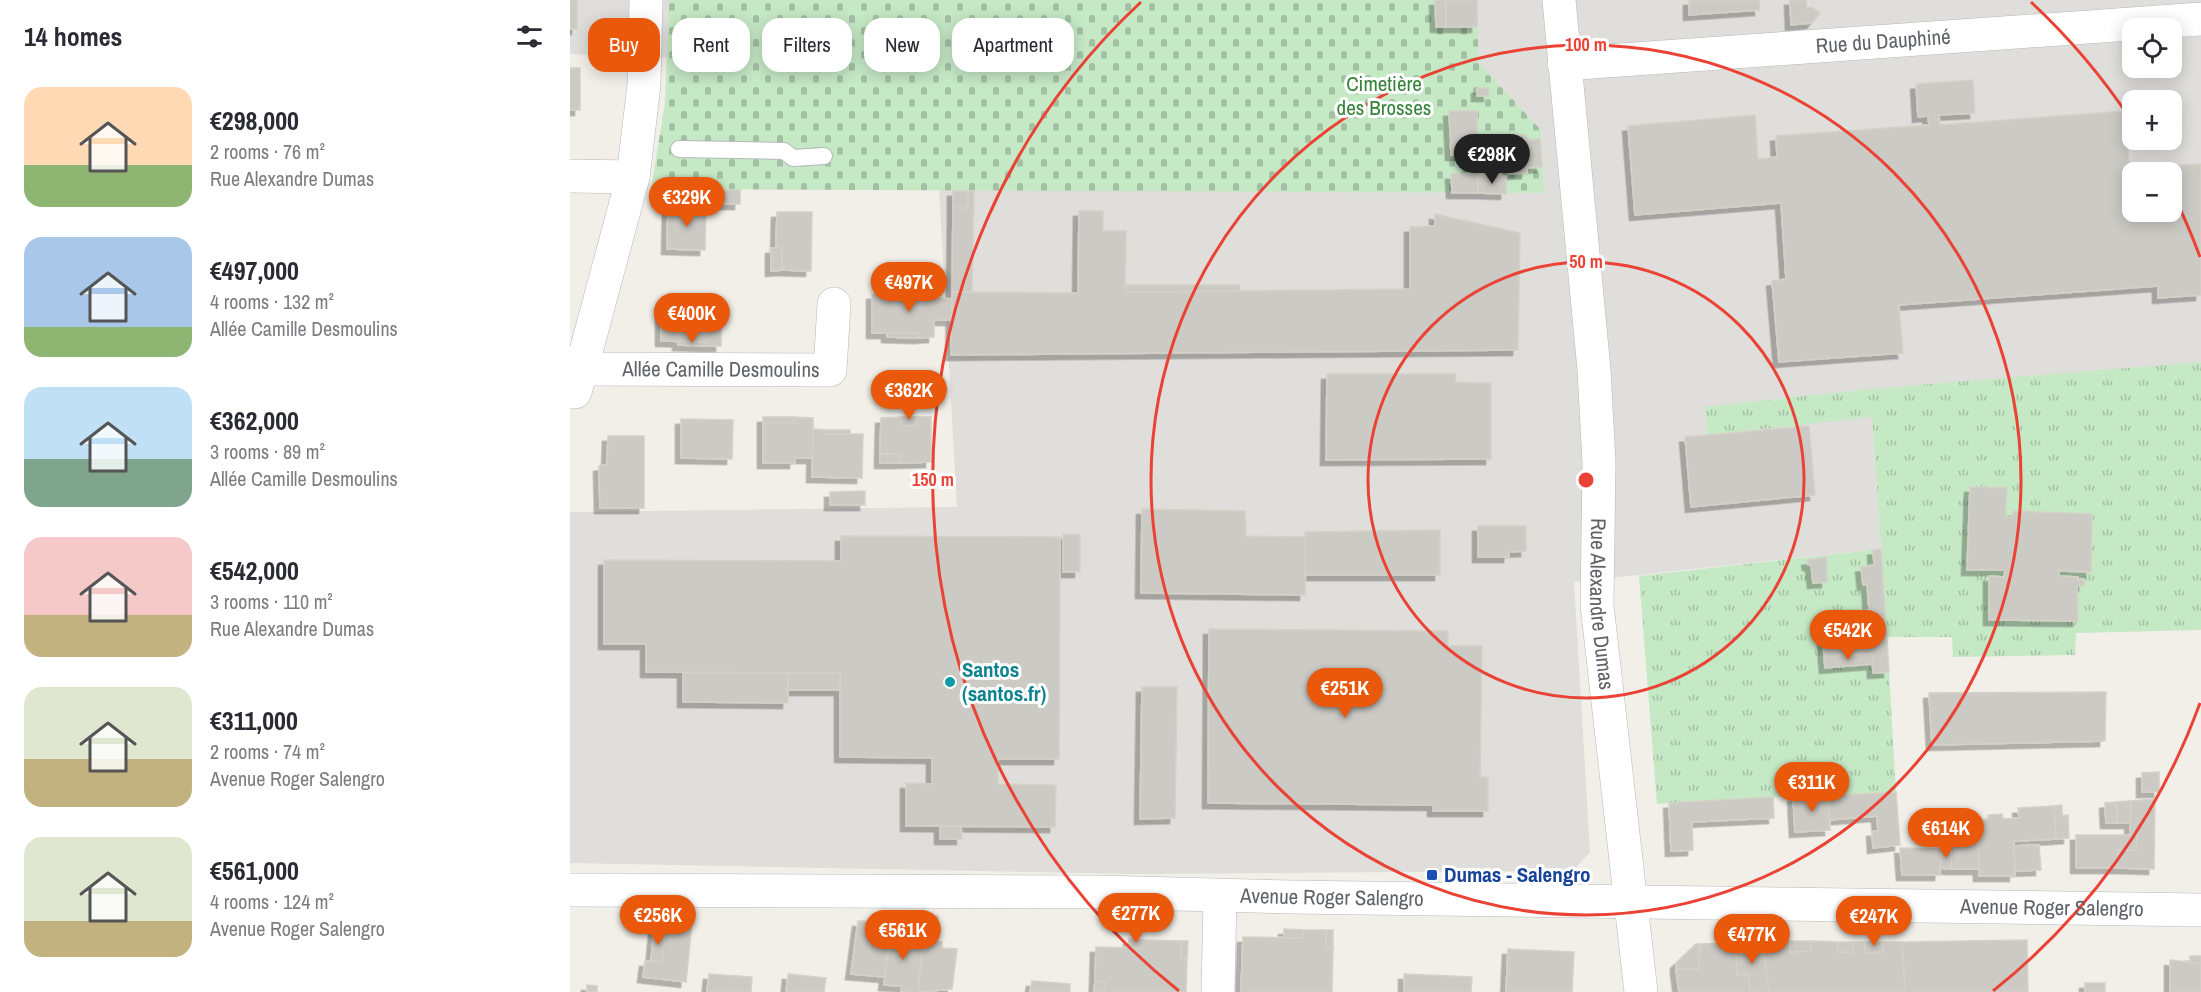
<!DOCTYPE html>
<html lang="en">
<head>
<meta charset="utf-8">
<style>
  :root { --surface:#fff; --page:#f2f2f3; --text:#2b2b33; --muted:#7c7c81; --accent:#ea580c }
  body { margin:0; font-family:"Archivo Narrow",sans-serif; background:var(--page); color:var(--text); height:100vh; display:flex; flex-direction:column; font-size:22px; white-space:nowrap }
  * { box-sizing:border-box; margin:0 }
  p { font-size:20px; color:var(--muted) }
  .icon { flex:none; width:33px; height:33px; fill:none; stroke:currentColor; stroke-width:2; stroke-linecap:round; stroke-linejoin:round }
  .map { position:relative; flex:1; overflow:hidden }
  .details { display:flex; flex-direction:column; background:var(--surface); width:570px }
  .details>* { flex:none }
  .guide { position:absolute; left:18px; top:18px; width:570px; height:54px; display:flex; gap:12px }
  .fabs { position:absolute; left:1552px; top:18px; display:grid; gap:12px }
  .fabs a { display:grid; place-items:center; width:60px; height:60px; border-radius:12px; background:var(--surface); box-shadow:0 3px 15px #0003; font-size:30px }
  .price { position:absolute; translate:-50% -51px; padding:0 14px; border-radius:21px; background:var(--accent); color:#fff; font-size:20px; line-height:39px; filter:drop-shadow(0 2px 3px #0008) }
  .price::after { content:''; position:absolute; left:50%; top:36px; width:18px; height:14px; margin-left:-9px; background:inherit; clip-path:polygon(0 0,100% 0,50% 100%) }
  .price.on { background:#222; color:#fff }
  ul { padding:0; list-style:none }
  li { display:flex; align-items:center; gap:18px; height:150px; padding:0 24px }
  li span { display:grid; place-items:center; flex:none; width:168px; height:120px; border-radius:18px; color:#555 }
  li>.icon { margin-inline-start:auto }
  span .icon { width:72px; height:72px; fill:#fffc; stroke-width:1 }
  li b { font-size:26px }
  h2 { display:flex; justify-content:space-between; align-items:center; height:72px; padding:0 24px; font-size:26px }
  .chip { padding:0 21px; border-radius:18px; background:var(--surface); box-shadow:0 3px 15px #0003; font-size:21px; line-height:54px }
  .chip.on { background:var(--accent); color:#fff }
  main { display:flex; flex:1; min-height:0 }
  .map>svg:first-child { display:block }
  .industrial { fill:#e0deda; fill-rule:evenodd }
  .grass { fill:url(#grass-tufts) }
  .cemetery { fill:url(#cemetery-stones) }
  .building { fill:#cccac5; stroke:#d6d1c6; stroke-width:1.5; filter:url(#shadow) }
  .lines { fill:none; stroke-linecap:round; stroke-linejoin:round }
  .service-casing { stroke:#b5b8bc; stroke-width:18 }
  .minor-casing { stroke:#b5b8bc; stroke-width:34 }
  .tertiary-casing { stroke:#b5b8bc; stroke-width:34 }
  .service { stroke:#fff; stroke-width:16 }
  .minor { stroke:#fff; stroke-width:33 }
  .tertiary { stroke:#fff; stroke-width:33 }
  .ring { fill:none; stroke:#ea4335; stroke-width:3 }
  .culture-dot { fill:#0f9aa8; stroke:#fff; stroke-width:2 }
  .transit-dot { fill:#1a4fb4; stroke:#fff; stroke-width:2 }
  .labels { text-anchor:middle; stroke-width:6; stroke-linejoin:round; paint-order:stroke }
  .street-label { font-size:21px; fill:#5f6368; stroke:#fff }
  .park-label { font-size:21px; fill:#348238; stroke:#fff }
  .culture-label { font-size:21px; font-weight:bold; fill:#0d838f; stroke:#fff; text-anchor:start }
  .transit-label { font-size:21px; font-weight:bold; fill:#164399; stroke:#fff; text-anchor:start }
  .centre { fill:#ea4335; stroke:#fff; stroke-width:3 }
  .ring-label { font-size:18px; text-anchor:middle; font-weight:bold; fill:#ea4335; stroke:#fff; stroke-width:6; stroke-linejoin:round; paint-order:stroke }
</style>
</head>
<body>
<main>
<section class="details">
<h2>14 homes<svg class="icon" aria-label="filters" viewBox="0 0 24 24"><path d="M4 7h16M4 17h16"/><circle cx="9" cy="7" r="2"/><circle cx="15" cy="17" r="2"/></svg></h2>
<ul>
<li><span style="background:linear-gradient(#ffd9b3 65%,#8fb573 0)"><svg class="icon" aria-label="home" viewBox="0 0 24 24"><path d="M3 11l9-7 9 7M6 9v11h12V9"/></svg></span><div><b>€298,000</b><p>2 rooms · 76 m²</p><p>Rue Alexandre Dumas</p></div></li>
<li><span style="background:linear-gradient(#a9c7e8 75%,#8fb573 0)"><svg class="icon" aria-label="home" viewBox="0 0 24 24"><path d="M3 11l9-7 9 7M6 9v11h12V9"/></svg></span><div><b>€497,000</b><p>4 rooms · 132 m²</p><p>Allée Camille Desmoulins</p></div></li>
<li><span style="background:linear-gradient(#bfe0f5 60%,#7fa58c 0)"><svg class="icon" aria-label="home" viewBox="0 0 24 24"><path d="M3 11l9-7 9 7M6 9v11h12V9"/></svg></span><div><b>€362,000</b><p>3 rooms · 89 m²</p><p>Allée Camille Desmoulins</p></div></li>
<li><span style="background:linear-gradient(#f6c9c9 65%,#c2b280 0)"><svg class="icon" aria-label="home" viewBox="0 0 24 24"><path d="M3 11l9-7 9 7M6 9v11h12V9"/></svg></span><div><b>€542,000</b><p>3 rooms · 110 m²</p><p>Rue Alexandre Dumas</p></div></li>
<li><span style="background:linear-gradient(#dfe7d0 60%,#c2b280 0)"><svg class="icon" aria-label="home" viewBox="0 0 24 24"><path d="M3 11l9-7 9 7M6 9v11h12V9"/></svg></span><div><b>€311,000</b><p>2 rooms · 74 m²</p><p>Avenue Roger Salengro</p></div></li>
<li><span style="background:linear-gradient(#dfe7d0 70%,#c2b280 0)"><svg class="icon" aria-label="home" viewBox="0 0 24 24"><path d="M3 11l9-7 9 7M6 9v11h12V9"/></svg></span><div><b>€561,000</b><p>4 rooms · 124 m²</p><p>Avenue Roger Salengro</p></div></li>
</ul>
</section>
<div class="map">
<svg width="1631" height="992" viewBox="0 0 1631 992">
  <defs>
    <pattern id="grass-tufts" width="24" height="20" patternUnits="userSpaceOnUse" patternTransform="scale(1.5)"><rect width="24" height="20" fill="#c5e8c5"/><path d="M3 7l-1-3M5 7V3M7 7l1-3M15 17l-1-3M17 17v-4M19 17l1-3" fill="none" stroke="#a3c0a4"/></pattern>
    <pattern id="cemetery-stones" width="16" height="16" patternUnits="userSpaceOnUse" patternTransform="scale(1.5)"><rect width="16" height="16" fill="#c5e8c5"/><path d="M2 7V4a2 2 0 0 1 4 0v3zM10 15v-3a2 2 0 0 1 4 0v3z" fill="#a3c0a4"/></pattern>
    <filter id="shadow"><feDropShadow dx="-5.5" dy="5.5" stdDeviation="0" flood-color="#0004"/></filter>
  </defs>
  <rect width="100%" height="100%" fill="#f1efe8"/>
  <g class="industrial">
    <path d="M0,0H99L98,58L0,54Z"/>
    <path d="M908,0H1631V363L1300,390L1311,549L1004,582L1020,852L1003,871L562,874L0,863V512L387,507L369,189L973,193L971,130L908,62ZM1563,28H1602V68H1563ZM1563,100H1602V140H1563ZM1563,172H1602V212H1563Z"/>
  </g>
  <path class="grass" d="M1631,362V630L1506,633L1505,655L1383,657L1382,637H1317L1326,792L1258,796L1257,794L1087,804L1069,576L1311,549L1302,417L1138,435L1135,407L1300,389Z"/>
  <path class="cemetery" d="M99,0H908V62L971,130L974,193L81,189L95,103Z"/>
  <g class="building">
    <rect x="0" y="0" width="7" height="29"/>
    <path d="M865,0H876V27H866Z"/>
    <rect x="876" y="0" width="31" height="27"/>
    <path d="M1189,0L1190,10L1119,15V0Z"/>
    <path d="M1220,0H1236L1237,8L1242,7L1250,13L1242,23L1221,25Z"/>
    <rect x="0" y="68" width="10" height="42"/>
    <path d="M1403,80L1405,113L1369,115L1370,125L1555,111L1560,177L1563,176V212H1602V172H1579V167L1631,164V295L1588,298V286L1329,305L1333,353L1209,362L1202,281L1216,279L1211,203L1065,215L1058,126L1185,115L1188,159L1207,157L1206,136L1359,125L1358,116L1348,117L1346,84Z"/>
    <path d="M907,88H918L919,96H907Z"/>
    <path d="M879,111H907L908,154L881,155Z"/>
    <path d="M956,135L955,140L970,139L972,167L957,168V173L939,174L937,136Z"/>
    <path d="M881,174H908V193H882Z"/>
    <path d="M908,176H936V194L908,193Z"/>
    <rect x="145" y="190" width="25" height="14"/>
    <rect x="383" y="191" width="15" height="17"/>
    <path d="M398,191H404L402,292H382L383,208H398Z"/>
    <path d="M98,206H136L135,250L97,249Z"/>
    <path d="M509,211H533V231H556L555,292L840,289V227L865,226V214L950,233L948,350L381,355L382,292L508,293Z"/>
    <path d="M207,212H242L241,271L212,270V248H206Z"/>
    <path d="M201,248H212V270L201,271Z"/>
    <path d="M555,285H669L670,291L555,292Z"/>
    <path d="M302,294H364V298L382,299L381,320H364V337L349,338V333H302Z"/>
    <path d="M91,303L151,305V346H136V342L91,341Z"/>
    <path d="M317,333H349V338L317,337Z"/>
    <path d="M108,341L136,342V346L108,345Z"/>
    <path d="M757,374H886L885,382L921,383V459L756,460Z"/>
    <rect x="193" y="417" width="31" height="6"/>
    <path d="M224,417L243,418V458H225V463H193V423H224Z"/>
    <path d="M331,417L332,426L347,425V417H361V462L330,463V454H310L311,418Z"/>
    <path d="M331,417H347V425L332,426Z"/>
    <path d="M111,419L163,420L162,459L111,458Z"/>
    <path d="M1239,426L1245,495L1121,507L1115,437Z"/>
    <path d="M243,429L256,430V434H293L292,478L242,477Z"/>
    <rect x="256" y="430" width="24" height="4"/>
    <path d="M38,436H74V508H30L29,466L37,465Z"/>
    <rect x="310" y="454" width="20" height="9"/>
    <path d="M1400,487L1437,488L1435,517L1442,518L1443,511L1522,514L1521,572L1489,571V576L1508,577V580H1514V586H1507L1508,621L1419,620V576L1434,577L1435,570H1397Z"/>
    <path d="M295,491V505H260V492Z"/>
    <path d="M572,509L675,511L676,536L736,537L735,595L571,593Z"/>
    <path d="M908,526H956V551L939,552V557H908Z"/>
    <path d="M870,530V575H735V532Z"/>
    <path d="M493,534L510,535V572H493Z"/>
    <path d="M271,536L490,537L489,759H428V784L486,785L485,827L336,826V783L362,784V758L270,757V673L76,672V644H34V560L271,561Z"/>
    <path d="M1311,549L1319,672L1303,673L1302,654L1254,657L1252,619L1289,616V611L1299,610L1297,584L1293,585L1291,567L1304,565L1303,550Z"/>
    <path d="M1256,557L1257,582L1243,583L1241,565H1238L1237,560Z"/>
    <path d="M639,629L878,631V646H912L910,777H918V811H863V805L638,803Z"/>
    <path d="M1302,654L1303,664L1255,668L1254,657Z"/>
    <path d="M113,673H218V703L113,702Z"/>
    <rect x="218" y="673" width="52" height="17"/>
    <path d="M572,687H607L605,818L570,819Z"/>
    <path d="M1536,692L1535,741L1362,745L1359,693Z"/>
    <path d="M1589,772V792H1572V773Z"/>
    <path d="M1326,792L1330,845L1303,848L1302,831H1308L1307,816L1259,820L1258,796Z"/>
    <path d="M1258,794L1260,830L1225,832L1223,796Z"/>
    <path d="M1203,797L1204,818L1122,822L1123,850L1101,851L1099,803Z"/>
    <path d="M1585,799L1584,869L1548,868V850H1566L1567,835H1560L1561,801Z"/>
    <path d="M1561,801L1560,823H1547L1546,802Z"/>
    <path d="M1546,802L1547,823H1536L1535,803Z"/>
    <path d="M1492,805V816L1498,815L1499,838L1486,839L1484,806Z"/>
    <path d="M1484,806L1486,839L1444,841L1445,876H1409L1407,821L1418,819V815L1432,814L1433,819L1449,818L1448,808Z"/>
    <path d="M370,826H391L392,839H370Z"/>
    <path d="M1506,835H1567L1566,850H1548V868H1506Z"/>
    <path d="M1381,841H1408L1409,869H1381Z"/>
    <path d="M1469,845L1471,870L1445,871L1444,846Z"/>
    <path d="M1330,848L1372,849L1370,875H1332Z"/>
    <path d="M1372,849H1381V869L1370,868Z"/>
    <path d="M97,914H123L116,982L73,977L75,961L92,962Z"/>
    <path d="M356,916H368L366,941L372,942V948L387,949L382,989L348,992Z"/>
    <path d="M288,921L321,922L315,977L281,974Z"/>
    <path d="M321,925H337V939L344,940V947L352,948L348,992H331L332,986L314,985Z"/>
    <path d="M84,929L95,930L92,962L81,961Z"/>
    <path d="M714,929L734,930L733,938H714Z"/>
    <path d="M734,930H756V948H763L762,992H671L673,937L733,938Z"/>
    <rect x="756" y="930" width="7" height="18"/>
    <path d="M559,939L573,940V948H558Z"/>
    <path d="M573,940L612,941L611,959H617L616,992H534L535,982L525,981L526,947L573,948Z"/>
    <path d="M1457,940L1458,992H1335L1332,942Z"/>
    <path d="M612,941H618L617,959H611Z"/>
    <path d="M1192,941H1220V952L1241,951V941L1268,942V952H1283V942H1295V953L1313,952L1312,942H1332L1335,992H1199Z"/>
    <path d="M1192,941L1199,992H1180L1178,974L1167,975L1165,943Z"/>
    <path d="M1220,941H1241V951L1220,952Z"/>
    <rect x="1268" y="942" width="15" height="10"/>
    <path d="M1295,942H1312L1313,952L1295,953Z"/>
    <path d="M1165,943L1167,975L1178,974L1180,992H1109L1106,969H1129L1130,944Z"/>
    <path d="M1126,944H1130L1129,969H1106V963Z"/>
    <path d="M938,949L1004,952L1002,992H936Z"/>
    <rect x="1620" y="956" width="11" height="8"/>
    <path d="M1600,960L1631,964V992H1600Z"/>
    <path d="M139,974L182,977L181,992H137Z"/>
    <path d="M218,974L256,978L254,992H216Z"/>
    <path d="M834,974L902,977L901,992H834Z"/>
    <path d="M462,981L500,984V992H460Z"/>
    <path d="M525,981L535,982L534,992H524Z"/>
    <rect x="1515" y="983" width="20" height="9"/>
    <path d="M17,985L27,986V992H17Z"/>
  </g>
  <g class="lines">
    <defs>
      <path id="service" d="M109,149L214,151L223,158L254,156"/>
      <g id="minor">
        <path id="s1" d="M989,0L1024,370L1029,463L1027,605L1071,992"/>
        <path id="s2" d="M994,64L1631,19"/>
        <path d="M0,176L63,177"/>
        <path id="s3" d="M11,369L260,370L264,304"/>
        <path d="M0,392H5L63,177L74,85L76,0"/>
        <path d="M648,992L650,896"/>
      </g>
      <g id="tertiary">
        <path id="s4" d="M0,890L530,892L721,897L1631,910"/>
      </g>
    </defs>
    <use href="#service" class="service-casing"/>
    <use href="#minor" class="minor-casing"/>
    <use href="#tertiary" class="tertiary-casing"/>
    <use href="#service" class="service"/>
    <use href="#minor" class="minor"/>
    <use href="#tertiary" class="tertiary"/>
  </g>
  <g class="ring">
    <circle cx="1016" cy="480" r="218"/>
    <circle cx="1016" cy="480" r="435"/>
    <path d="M1630 703A653 653 0 0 1 1423 991M609 991A653 653 0 0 1 571 2M1461 2A653 653 0 0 1 1561 120M1603 194A653 653 0 0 1 1630 257"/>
  </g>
  <circle class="culture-dot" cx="380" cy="682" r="6"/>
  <rect class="transit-dot" x="856" y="869" width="12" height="12" rx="3"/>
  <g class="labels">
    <g class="street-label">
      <text dy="7" stroke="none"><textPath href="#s2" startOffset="320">Rue du Dauphiné</textPath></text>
      <text dy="7" stroke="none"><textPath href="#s3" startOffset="140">Allée Camille Desmoulins</textPath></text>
      <text dy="7" stroke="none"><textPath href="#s1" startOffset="606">Rue Alexandre Dumas</textPath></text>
      <text dy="7" stroke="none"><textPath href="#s4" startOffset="762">Avenue Roger Salengro</textPath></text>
      <text dy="7" stroke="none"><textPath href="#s4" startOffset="1482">Avenue Roger Salengro</textPath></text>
    </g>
    <g class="park-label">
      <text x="814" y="91">Cimetière<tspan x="814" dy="24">des Brosses</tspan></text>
    </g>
    <g class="culture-label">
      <text x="392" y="677">Santos<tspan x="392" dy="24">(santos.fr)</tspan></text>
    </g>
    <g class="transit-label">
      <text x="874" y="882">Dumas - Salengro</text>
    </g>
  </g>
  <circle cx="1016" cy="480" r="9" class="centre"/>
  <g class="ring-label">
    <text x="1016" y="51">100 m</text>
    <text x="1016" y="268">50 m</text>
    <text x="363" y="486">150 m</text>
  </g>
</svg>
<div class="fabs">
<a><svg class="icon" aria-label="locate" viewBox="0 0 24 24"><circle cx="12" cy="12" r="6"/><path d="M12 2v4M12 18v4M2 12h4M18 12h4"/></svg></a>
<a>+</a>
<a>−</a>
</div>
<b class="price on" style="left:922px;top:185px">€298K</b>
<b class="price" style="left:117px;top:228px">€329K</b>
<b class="price" style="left:339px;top:313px">€497K</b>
<b class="price" style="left:122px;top:344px">€400K</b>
<b class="price" style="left:339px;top:421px">€362K</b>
<b class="price" style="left:1278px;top:661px">€542K</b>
<b class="price" style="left:775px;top:719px">€251K</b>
<b class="price" style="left:1242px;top:813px">€311K</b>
<b class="price" style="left:1376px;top:859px">€614K</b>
<b class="price" style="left:566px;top:944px">€277K</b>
<b class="price" style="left:88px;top:946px">€256K</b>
<b class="price" style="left:1304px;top:947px">€247K</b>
<b class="price" style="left:333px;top:961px">€561K</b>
<b class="price" style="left:1182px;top:965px">€477K</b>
<div class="guide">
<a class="chip on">Buy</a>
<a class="chip">Rent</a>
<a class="chip">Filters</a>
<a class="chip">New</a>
<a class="chip">Apartment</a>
</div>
</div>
</main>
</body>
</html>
